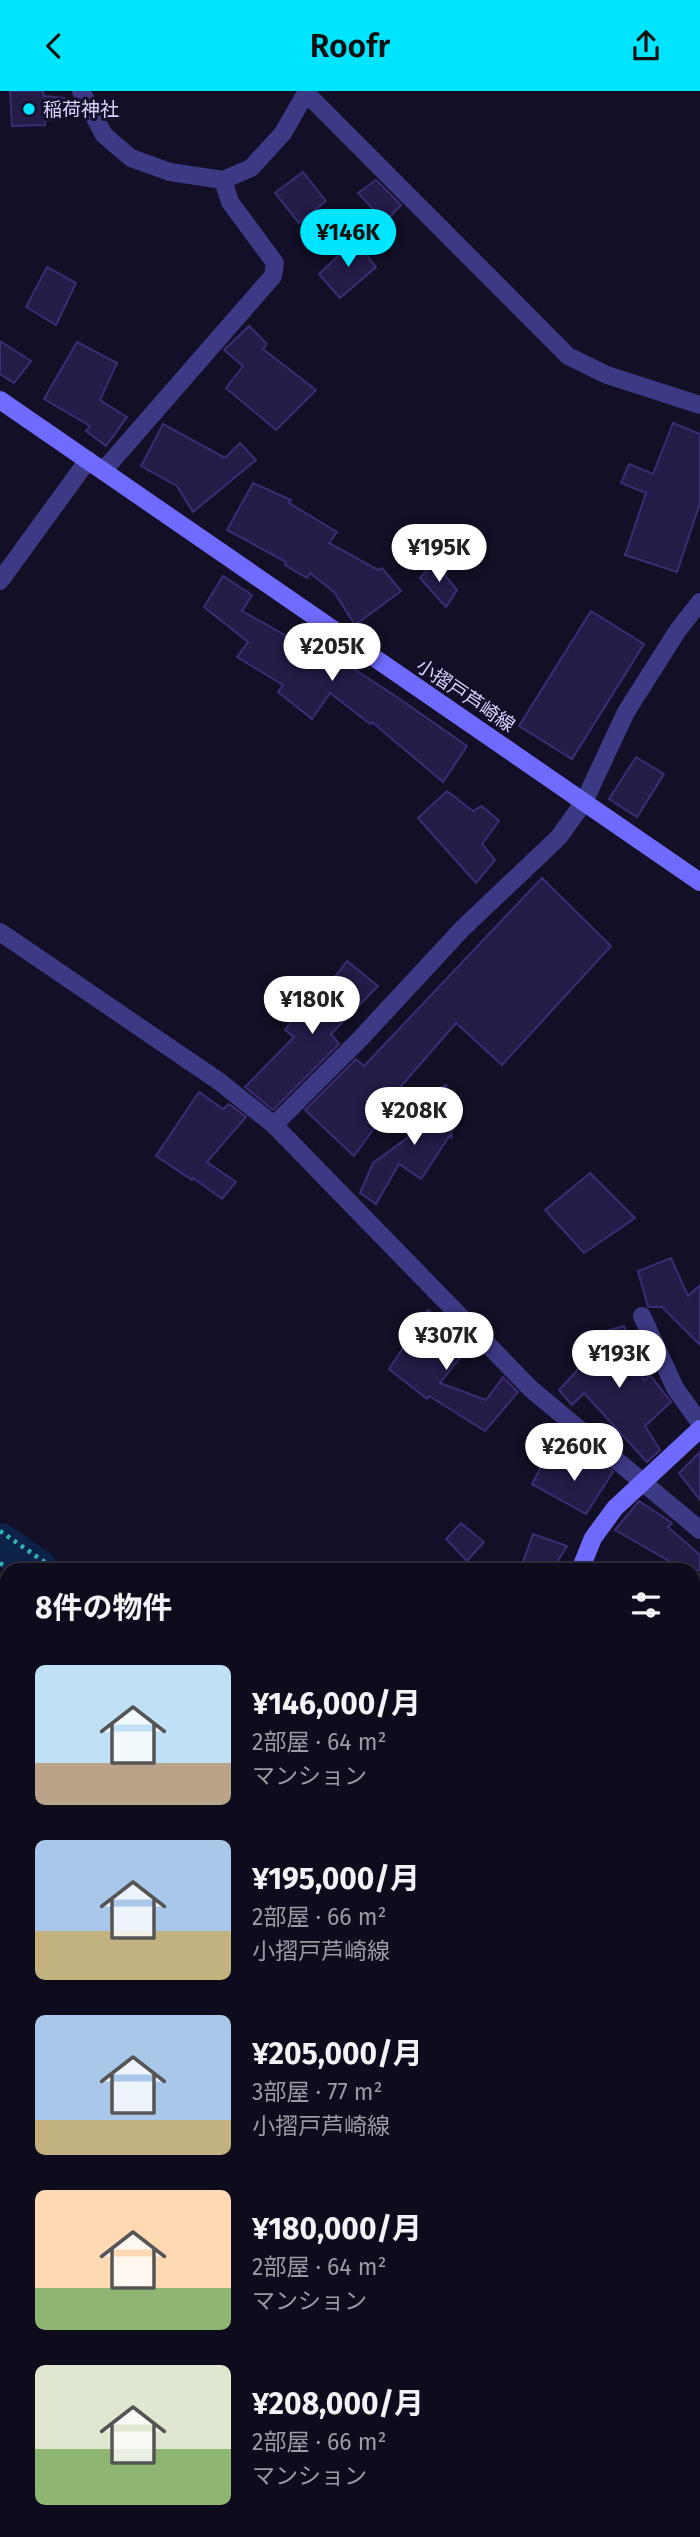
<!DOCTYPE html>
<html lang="ja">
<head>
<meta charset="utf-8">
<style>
  :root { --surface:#0e0b1c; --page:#1c1929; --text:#f1f3f6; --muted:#9b9ba3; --line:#2e2b3b; --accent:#00e5ff }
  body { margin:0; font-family:"Fira Sans","Noto Sans JP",sans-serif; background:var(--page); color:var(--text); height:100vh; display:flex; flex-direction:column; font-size:26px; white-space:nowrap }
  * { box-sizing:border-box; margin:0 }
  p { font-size:23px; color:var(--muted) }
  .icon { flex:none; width:38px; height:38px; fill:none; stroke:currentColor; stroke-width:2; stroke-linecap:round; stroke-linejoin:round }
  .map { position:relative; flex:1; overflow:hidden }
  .side { position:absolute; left:0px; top:1472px; width:700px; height:975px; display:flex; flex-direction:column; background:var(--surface); border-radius:21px 21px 0 0; box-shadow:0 2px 5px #0004,0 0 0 2px var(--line) }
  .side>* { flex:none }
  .price { position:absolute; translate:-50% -60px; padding:0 16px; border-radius:24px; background:#fff; color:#222; font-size:23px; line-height:46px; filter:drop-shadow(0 2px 4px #0008) }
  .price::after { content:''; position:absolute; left:50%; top:42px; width:21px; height:16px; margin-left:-10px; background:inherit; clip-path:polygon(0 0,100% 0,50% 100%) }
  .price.active { background:var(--accent); color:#111 }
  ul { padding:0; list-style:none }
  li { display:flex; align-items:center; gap:21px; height:175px; padding:0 35px }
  li span { display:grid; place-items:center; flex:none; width:196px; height:140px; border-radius:10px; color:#555 }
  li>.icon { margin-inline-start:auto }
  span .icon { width:84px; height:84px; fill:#fffc; stroke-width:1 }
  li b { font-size:30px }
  h2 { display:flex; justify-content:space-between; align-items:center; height:84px; padding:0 35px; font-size:30px }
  header { display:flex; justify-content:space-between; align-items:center; height:91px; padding:0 35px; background:var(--accent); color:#111; font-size:32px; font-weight:600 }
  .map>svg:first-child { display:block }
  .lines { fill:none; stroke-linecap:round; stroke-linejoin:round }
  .river { stroke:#0c2248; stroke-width:40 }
  .building { fill:#241b47; stroke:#3b2d73; stroke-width:2 }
  .path { stroke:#2fb8b0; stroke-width:4.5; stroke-dasharray:3.5 5; stroke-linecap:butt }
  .minor { stroke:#3d3a85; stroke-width:18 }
  .secondary { stroke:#6f6bff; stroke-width:18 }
  .poi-dot { fill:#00e5ff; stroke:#130f26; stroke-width:2.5 }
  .labels { text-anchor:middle; stroke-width:6; stroke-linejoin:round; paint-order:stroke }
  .poi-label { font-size:19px; fill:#d9d4ff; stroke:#130f26; text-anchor:start }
  .street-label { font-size:19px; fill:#d9d4ff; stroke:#130f26 }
</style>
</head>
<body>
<header><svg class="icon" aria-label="back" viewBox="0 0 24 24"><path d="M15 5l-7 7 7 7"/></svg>Roofr<svg class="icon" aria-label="share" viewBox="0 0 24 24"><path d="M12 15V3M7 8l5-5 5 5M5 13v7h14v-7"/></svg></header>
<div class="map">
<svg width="700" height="2446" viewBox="0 0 700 2446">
  <rect width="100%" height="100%" fill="#130f26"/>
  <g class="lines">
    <g class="river">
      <path d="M0,1452L39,1479"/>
      <path d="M693,1815L700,1817"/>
    </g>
  </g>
  <g class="building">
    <path d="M10,0H43L44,5L65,7L68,26L45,30V34L12,35Z"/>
    <path d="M303,81L326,110L299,132L275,102Z"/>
    <path d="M376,89L401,114L385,131L358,102Z"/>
    <path d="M355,149L376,176L340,207L319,183Z"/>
    <path d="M47,176L76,192L56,234L26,216Z"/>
    <path d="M249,235L267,253L263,258L316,299L276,339L226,297L243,275L224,259Z"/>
    <path d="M0,250L31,270L14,292L0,283Z"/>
    <path d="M77,251L117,272L100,309L127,326L106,355L86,340L90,335L44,308Z"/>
    <path d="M673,332L700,343V412L677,481L625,464L646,402L621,392L629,373L653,383Z"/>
    <path d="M163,333L225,367L240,352L256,369L193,421L177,395L141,375Z"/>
    <path d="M253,392L291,409L289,412L337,441L329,452L378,479L382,477L401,500L355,534L334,501L310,482L307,487L285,474L286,471L227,439Z"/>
    <path d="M434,471L457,499L446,516L420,487Z"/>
    <path d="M223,485L252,504L242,520L308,557L312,551L394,604L467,655L443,691L372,631L370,633L330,602L312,628L278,601L283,594L237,566L248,551L204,516Z"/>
    <path d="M591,520L644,553L572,668L519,635Z"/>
    <path d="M636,666L664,683L637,726L609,708Z"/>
    <path d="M447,700L473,720L482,715L499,730L482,753L495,769L476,792L418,727Z"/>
    <path d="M542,787L611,855L502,974L456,932L368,1033L382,1026L354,1065L305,1019L356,968L364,975Z"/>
    <path d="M347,870L378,895L331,943L339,953L273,1019L245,996L294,946L285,939L302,916L308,921Z"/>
    <path d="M446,994L449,1022L460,1029L451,1041L452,1047L450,1044L421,1088L399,1073L376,1113L360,1102L373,1072L436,1026L420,1007Z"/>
    <path d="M199,1001L223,1018L229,1013L246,1026L207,1071L236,1091L222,1108L193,1087L192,1089L156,1065Z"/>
    <path d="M590,1082L635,1127L584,1162L545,1119Z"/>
    <path d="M671,1167L688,1205L700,1194V1254L662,1216H648L638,1180Z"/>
    <path d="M428,1219L471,1253L440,1292L486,1309L503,1286L518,1301L485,1340L429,1305L427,1308L389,1278Z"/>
    <path d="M624,1235L644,1290L650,1284L671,1311L645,1335L660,1359L647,1371L584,1302L572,1314L559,1299L598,1257L592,1244Z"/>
    <path d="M700,1361V1409L679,1382Z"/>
    <path d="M590,1363L613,1381L586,1423L532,1393L545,1368L579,1384Z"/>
    <path d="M639,1410L672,1432L668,1436L700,1464V1479H685L615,1439Z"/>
    <path d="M461,1432L484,1451L467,1470L446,1448Z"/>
    <path d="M533,1443L567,1455L552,1479H520Z"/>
  </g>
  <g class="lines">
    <g class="path">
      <path d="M0,1440L56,1479"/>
      <path d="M0,1472L10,1479"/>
    </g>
    <g class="minor">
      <path d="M81,0L104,44L131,67L170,81L223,89L251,77L283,42L306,2L568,265L607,284L700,314"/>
      <path d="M103,380L273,185L275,172L230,111L223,89"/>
      <path d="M0,490L88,369"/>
      <path d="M0,841L220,991L274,1034L531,1298L700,1439"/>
      <path d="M274,1034L360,948L463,837L559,746L584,711L626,621L678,539L700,511"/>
      <path d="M642,1225L675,1297L700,1332"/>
      <path d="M693,1805L700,1807"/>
      <path d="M0,1920L7,1926"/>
      <path d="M693,2314L700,2316"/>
      <path d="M0,2391L7,2397"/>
      <path d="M58,2440L66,2446"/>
      <path d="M313,2446L316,2440"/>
      <path d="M468,2446L470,2440"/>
    </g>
    <g class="secondary">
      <path d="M0,309L700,791"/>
      <path d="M580,1479L593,1447L615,1417L700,1338"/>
      <path d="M223,2446L225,2440"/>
    </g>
  </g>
  <circle class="poi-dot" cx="29" cy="18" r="7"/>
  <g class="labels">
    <g class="poi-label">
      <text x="43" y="25">稲荷神社</text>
    </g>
    <g class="street-label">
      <text transform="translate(466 604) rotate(34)" y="7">小摺戸芦崎線</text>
    </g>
  </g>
</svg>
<b class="price active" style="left:348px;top:178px">¥146K</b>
<b class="price" style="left:439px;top:493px">¥195K</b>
<b class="price" style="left:332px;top:592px">¥205K</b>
<b class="price" style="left:312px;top:945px">¥180K</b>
<b class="price" style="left:414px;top:1056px">¥208K</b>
<b class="price" style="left:446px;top:1281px">¥307K</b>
<b class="price" style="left:619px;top:1299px">¥193K</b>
<b class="price" style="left:574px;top:1392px">¥260K</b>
<section class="side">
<h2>8件の物件<svg class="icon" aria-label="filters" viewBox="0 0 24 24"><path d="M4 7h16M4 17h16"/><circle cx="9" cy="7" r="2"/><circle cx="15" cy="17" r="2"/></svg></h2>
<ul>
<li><span style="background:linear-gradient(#bfe0f5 70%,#b9a48a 0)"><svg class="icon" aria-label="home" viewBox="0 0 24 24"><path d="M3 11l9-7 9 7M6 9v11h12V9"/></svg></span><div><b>¥146,000/月</b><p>2部屋 · 64 m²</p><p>マンション</p></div></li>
<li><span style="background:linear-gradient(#a9c7e8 65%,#c2b280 0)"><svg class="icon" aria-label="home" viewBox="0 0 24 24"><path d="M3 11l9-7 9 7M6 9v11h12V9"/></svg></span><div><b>¥195,000/月</b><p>2部屋 · 66 m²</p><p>小摺戸芦崎線</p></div></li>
<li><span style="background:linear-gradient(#a9c7e8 75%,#c2b280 0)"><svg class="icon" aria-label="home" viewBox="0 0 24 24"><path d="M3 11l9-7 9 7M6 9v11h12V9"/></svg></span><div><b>¥205,000/月</b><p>3部屋 · 77 m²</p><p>小摺戸芦崎線</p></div></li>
<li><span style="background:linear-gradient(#ffd9b3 70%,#8fb573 0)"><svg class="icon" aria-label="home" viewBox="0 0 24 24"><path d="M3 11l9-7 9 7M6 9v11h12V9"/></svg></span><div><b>¥180,000/月</b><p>2部屋 · 64 m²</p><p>マンション</p></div></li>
<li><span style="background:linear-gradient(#dfe7d0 60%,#8fb573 0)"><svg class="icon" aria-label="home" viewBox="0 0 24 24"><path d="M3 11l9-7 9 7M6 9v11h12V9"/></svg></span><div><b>¥208,000/月</b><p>2部屋 · 66 m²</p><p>マンション</p></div></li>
</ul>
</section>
</div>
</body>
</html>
